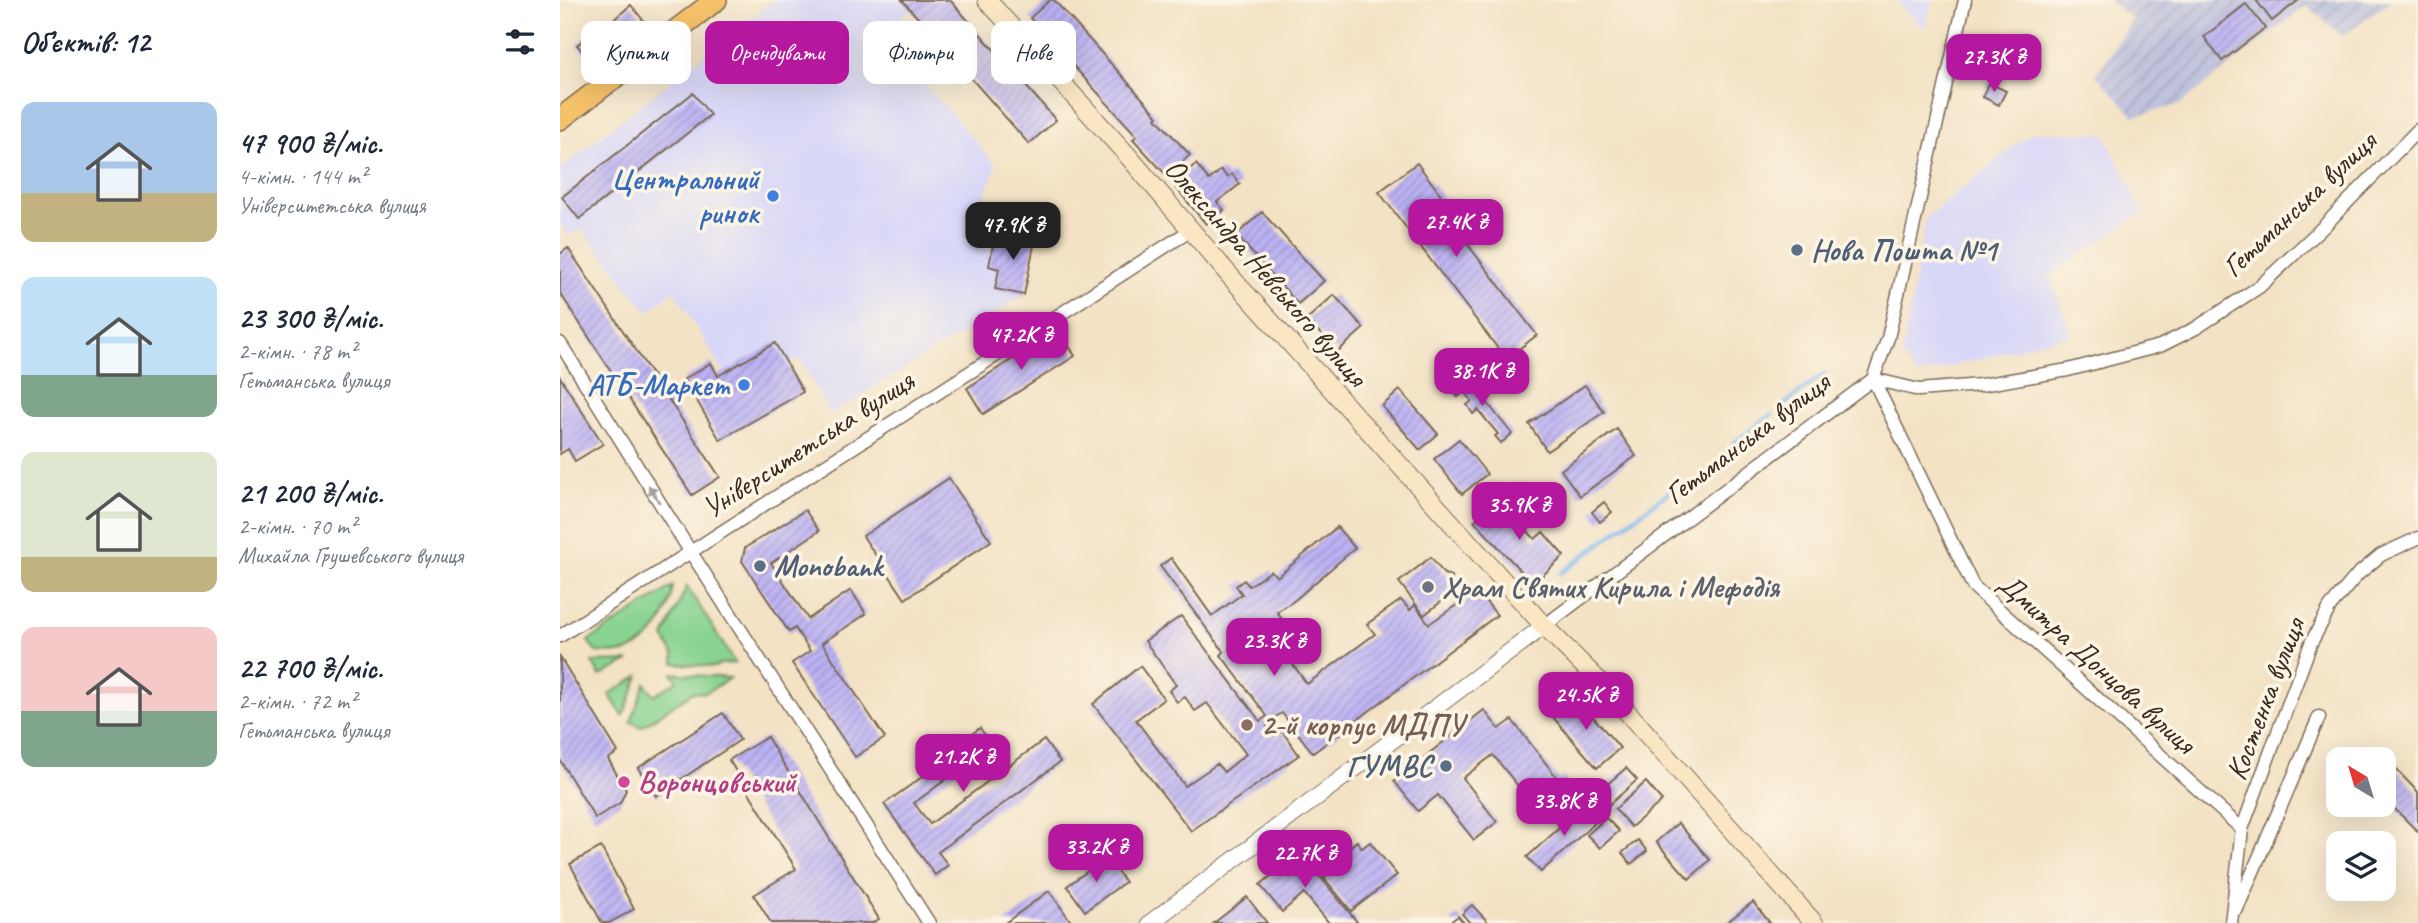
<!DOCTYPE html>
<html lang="uk">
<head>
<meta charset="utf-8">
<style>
  :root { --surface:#fff; --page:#f2f2f3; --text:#1f2937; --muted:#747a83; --accent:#b5179e }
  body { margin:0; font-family:Caveat,sans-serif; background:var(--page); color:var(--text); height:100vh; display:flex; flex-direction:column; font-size:26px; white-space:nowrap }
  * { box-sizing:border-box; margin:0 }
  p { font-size:23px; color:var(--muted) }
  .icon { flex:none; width:38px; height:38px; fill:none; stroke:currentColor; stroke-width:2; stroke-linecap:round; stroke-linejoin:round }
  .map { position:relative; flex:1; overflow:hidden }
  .sheet { display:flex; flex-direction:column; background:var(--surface); width:560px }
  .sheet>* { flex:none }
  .banner { position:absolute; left:21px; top:21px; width:665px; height:63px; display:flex; gap:14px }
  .needle { width:46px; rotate:322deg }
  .buttons { position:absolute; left:1766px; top:747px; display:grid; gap:14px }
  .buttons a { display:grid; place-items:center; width:70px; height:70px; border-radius:14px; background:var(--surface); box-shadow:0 7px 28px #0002; font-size:35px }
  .price { position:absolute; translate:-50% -60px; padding:0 16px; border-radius:14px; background:var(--accent); color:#fff; font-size:23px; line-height:46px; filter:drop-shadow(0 2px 4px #0008) }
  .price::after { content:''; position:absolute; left:50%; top:42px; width:21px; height:16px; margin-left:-10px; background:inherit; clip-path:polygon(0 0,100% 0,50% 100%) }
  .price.current { background:#222; color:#fff }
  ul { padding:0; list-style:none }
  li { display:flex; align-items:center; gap:21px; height:175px; padding:0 21px }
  li span { display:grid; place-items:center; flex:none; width:196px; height:140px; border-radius:14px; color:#555 }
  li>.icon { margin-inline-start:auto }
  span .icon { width:84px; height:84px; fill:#fffc; stroke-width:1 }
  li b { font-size:30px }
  h2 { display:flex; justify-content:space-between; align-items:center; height:84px; padding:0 21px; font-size:30px }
  .pill { padding:0 24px; border-radius:14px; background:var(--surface); box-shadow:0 7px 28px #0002; font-size:24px; line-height:63px }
  .pill.current { background:var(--accent); color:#fff }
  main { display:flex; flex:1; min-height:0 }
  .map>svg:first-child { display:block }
  .built { fill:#d8d7f8 }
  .industrial { fill:url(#industrial-furrows) }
  .green { fill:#89d390; stroke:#627e57; stroke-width:2 }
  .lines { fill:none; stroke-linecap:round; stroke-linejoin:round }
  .stream { stroke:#7db9ef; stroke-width:4.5 }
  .building { fill:url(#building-hatch) }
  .minor-casing { stroke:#7b6a58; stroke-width:15 }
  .tertiary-casing { stroke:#7b6a58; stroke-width:18 }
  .secondary-casing { stroke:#7b6a58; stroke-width:20 }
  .trunk-casing { stroke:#7b6a58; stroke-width:24 }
  .minor { stroke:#fff; stroke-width:12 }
  .tertiary { stroke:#fff; stroke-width:16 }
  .secondary { stroke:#fbe6c4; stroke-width:18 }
  .trunk { stroke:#f5c16b; stroke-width:21 }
  .oneway { fill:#a79f9a }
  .shop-dot { fill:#3f7fe0; stroke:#fcf5e5; stroke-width:2.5 }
  .service-dot { fill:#5c6f8a; stroke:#fcf5e5; stroke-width:2.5 }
  .worship-dot { fill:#6b7280; stroke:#fcf5e5; stroke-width:2.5 }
  .education-dot { fill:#8d6e63; stroke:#fcf5e5; stroke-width:2.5 }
  .hotel-dot { fill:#d1479c; stroke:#fcf5e5; stroke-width:2.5 }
  .labels { text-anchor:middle; stroke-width:7; stroke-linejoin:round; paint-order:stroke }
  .shop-label { font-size:30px; font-weight:bold; fill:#366cbe; stroke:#fcf5e5; text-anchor:end }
  .street-label { font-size:30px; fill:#3b2a1e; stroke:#fcf5e5 }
  .service-label { font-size:30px; font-weight:bold; fill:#4e5e75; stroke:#fcf5e5; text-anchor:start }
  .worship-label { font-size:30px; font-weight:bold; fill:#5b616d; stroke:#fcf5e5; text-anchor:start }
  .education-label { font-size:30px; font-weight:bold; fill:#785e54; stroke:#fcf5e5; text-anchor:start }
  .hotel-label { font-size:30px; font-weight:bold; fill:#b23c85; stroke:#fcf5e5; text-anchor:start }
</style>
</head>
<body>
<main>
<section class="sheet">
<h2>Об’єктів: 12<svg class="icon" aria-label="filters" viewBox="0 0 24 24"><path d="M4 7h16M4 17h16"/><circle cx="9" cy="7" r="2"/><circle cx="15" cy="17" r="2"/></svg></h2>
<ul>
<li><span style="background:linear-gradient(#a9c7e8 65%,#c2b280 0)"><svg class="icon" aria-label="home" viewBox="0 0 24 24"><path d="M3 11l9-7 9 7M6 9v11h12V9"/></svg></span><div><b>47 900 ₴/міс.</b><p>4-кімн. · 144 m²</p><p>Університетська вулиця</p></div></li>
<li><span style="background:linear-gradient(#bfe0f5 70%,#7fa58c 0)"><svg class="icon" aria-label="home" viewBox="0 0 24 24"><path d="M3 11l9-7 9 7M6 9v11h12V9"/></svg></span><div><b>23 300 ₴/міс.</b><p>2-кімн. · 78 m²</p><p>Гетьманська вулиця</p></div></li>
<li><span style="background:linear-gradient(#dfe7d0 75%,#c2b280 0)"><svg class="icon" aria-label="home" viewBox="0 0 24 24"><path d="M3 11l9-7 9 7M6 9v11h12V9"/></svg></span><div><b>21 200 ₴/міс.</b><p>2-кімн. · 70 m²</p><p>Михайла Грушевського вулиця</p></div></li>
<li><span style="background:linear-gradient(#f6c9c9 60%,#7fa58c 0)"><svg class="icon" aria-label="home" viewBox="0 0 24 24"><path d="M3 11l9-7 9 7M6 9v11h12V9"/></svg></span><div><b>22 700 ₴/міс.</b><p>2-кімн. · 72 m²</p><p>Гетьманська вулиця</p></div></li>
</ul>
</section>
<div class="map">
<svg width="1858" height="923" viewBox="0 0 1858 923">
  <defs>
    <pattern id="industrial-furrows" width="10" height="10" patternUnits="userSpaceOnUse" patternTransform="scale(1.75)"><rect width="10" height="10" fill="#bfc2dd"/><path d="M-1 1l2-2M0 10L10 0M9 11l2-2" fill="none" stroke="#a5a7bd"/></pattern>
    <pattern id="building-hatch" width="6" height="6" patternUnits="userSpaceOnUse" patternTransform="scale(1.75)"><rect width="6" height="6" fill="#bcb2f5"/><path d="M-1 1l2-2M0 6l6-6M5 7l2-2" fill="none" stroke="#9a91c6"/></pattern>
  </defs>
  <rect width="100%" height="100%" fill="#fcf5e5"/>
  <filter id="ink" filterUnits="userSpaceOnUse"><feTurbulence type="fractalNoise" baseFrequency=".0143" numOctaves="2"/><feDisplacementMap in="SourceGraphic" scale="14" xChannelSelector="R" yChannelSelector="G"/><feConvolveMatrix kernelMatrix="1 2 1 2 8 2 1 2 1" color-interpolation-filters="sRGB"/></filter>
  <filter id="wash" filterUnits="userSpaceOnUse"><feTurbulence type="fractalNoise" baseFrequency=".00686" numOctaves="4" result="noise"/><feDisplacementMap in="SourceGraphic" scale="28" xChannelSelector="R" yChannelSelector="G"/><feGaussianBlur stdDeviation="1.57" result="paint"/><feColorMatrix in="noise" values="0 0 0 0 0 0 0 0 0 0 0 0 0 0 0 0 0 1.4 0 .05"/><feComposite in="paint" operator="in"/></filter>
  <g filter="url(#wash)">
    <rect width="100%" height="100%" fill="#f3e2c4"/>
    <g class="built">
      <path d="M214,0H361L321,34L436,165L414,227L431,254L429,266L439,269L435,288L464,295L271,414L239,358L193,382L169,380L113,290L88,312L22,229L8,236L0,223V169Z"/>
      <path d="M1335,0H1373L1365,28Z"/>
      <path d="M1472,132L1544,134L1583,212L1489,276L1512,334L1357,376L1342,355L1366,218Z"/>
    </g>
    <path class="industrial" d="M1548,0H1832L1782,36L1747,5L1619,105L1574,116L1536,75L1573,19Z"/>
    <g class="green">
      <path d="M113,586C109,614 96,639 69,651C60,655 45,652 36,652L28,641Z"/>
      <path d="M127,586L175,663L160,664L155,667L114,663V655L104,637Z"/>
      <path d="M69,661L40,676L32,662Z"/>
      <path d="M112,673L170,678L146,693L133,692L81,727L71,722L85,683L94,695L117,681Z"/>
      <path d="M79,676L63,716L49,694Z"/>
    </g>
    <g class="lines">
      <g class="stream">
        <path d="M1225,404L1264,374"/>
        <path d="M1174,443L1211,415"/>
        <path d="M1001,573L1109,492"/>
      </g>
    </g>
    <g id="blocks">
      <g class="building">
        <path d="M342,0H390L496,120L469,144Z"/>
        <path d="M490,0H494L598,116L596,118L630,155L607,176L573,139L577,136L470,18Z"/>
        <path d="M1696,0H1739L1712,21Z"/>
        <path d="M1686,4L1705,28L1662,61L1644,37Z"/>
        <path d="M71,5L91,30L66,50L46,26Z"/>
        <path d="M36,29L54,51L35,67L17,45Z"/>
        <path d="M1429,83L1446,91L1439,105L1423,97Z"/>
        <path d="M133,93L150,115L19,219L2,197Z"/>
        <path d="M857,163L896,215L889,220L977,335L946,359L819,192Z"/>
        <path d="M636,164L649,180L661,170L667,177L672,174L680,184L657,202L664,210L646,224L612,183Z"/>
        <path d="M702,212L764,281L738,304L676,235Z"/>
        <path d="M456,231L476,235L464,295L435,289L439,269L429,266L433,245Z"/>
        <path d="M8,248L160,477L132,495L0,293V254Z"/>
        <path d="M774,295L804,328L777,352L747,319Z"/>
        <path d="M499,330L515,356L423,414L407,388Z"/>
        <path d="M215,343L243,392L160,440L124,379L151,363L158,376Z"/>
        <path d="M906,376L952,434L941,443L935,436L938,434L918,410L913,414L907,405L912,401L904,392L898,397L891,388Z"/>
        <path d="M0,377L43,444L15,461L8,449L0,454Z"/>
        <path d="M1025,385L1044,412L987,451L969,424Z"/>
        <path d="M840,390L878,434L860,450L822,406Z"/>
        <path d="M1057,429L1076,456L1020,496L1001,470Z"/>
        <path d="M899,439L927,474L902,494L874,459Z"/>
        <path d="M389,478L431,541L345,599L303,536Z"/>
        <path d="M938,499L975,539L983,532L1004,556L973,584L914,521Z"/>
        <path d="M1044,502L1052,512L1040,522L1032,512Z"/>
        <path d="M245,510L259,531L211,563L248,619L291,590L306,614L262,643L325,738L295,757L232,663L250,651L235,628L229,632L182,561L185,548Z"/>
        <path d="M777,527L795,548L735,600L717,612L723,621L709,631L747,684L815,634L807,624L841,600L850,610L855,605L869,624L917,591L937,615L753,753L722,713L711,720L713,722L707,727L714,736L722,731L739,755L631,831L533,704L580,666L604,699L576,720L625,786L657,764L664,772L686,754L647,703L635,711L625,697L617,702L609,691L616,685L585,641L621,616L700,721L707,716L661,655L664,652L600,566L611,558L652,616L682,594L676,586L684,580L689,586L711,571L717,577Z"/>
        <path d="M871,557L884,574L892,576V584L896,590L864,615L839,582Z"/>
        <path d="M0,657L58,752L48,759L66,790L60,803L35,818L0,760Z"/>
        <path d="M1015,696L1060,748L1037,768L992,716Z"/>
        <path d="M924,710L939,729L952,720L999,780L1003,777L1011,787L984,809L976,799L971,802L933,755L903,778L937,822L914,840L878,795L858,811L834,781Z"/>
        <path d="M163,713L180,740L96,796L78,768Z"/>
        <path d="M420,728L432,746L354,803L370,824L484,740L500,762L378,852L388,865L375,875L324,804L379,765L370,752L396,733L402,741Z"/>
        <path d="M207,737L319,919L312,923H211L194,895L236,869L169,760Z"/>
        <path d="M1828,761L1858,792V832L1824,798V765Z"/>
        <path d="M1066,768L1077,780L1040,813L1029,800Z"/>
        <path d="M1086,782L1102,801L1071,827L1055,809Z"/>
        <path d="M1027,803L1040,818L981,872L967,857Z"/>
        <path d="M1046,818L1059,831L1040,848L1027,835Z"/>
        <path d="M1118,823L1150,860L1129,879L1096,842Z"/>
        <path d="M1078,840L1087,851L1071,864L1062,853Z"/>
        <path d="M797,841L802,848L810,842L837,875L791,911L764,878L775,869L770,862Z"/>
        <path d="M41,847L74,909L49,923H42L10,864Z"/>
        <path d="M740,852L798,923H769L744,893L722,912L700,885Z"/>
        <path d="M547,857L565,882L525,911L507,886Z"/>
        <path d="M489,891L510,920L506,923H445Z"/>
        <path d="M687,897L707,923H654Z"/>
        <path d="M1193,902L1210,923H1166Z"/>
        <path d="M912,905L929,923H910L902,914Z"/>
        <path d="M898,916L904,923H889Z"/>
      </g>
    </g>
  </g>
  <g filter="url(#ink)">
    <use href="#blocks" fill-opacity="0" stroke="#7b6a58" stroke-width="2"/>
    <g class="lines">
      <defs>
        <g id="minor">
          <path d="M1405,0L1328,338L1313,379L1413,586L1682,829"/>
          <path d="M0,343L130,551L369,923"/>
          <path d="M984,626L1313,379L1359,390L1421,385L1508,370L1600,346L1636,328L1699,287L1761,229L1858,130"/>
          <path d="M0,636L631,230"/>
          <path d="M1677,909L1759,717"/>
          <path d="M1671,923L1682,829L1751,643L1770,607L1797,575L1821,555L1858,538"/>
        </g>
        <path id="tertiary" d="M590,923L984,626"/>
        <path id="secondary" d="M427,0L569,157L670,276L984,626L1046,688L1254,923"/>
        <path id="trunk" d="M0,119L156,0"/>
      </defs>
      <use href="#minor" class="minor-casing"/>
      <use href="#tertiary" class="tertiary-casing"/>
      <use href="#secondary" class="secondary-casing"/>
      <use href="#trunk" class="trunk-casing"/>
      <use href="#minor" class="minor"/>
      <use href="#tertiary" class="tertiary"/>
      <use href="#secondary" class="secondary"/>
      <use href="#trunk" class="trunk"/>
    </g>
    <defs><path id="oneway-solid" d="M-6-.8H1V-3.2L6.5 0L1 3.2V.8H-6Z" transform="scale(1.75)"/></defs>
    <use class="oneway" href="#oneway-solid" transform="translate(94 494) rotate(-122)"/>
  </g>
  <g class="shop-dot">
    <circle cx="213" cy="196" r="7"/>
    <circle cx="184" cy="385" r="7"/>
  </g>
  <g class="service-dot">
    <circle cx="1237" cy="250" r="7"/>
    <circle cx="200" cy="566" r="7"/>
    <circle cx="886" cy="766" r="7"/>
  </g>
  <circle class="worship-dot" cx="868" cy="587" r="7"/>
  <circle class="education-dot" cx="687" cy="725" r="7"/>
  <circle class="hotel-dot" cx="64" cy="782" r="7"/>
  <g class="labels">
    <g class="shop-label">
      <text x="199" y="189">Центральний<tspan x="199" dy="34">ринок</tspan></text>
      <text x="170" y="395">АТБ-Маркет</text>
    </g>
    <g class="street-label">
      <text transform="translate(1739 204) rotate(-43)" y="10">Гетьманська вулиця</text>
      <text transform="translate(706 272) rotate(49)" y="10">Олександра Невського вулиця</text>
      <text transform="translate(1187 438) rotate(-37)" y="10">Гетьманська вулиця</text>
      <text transform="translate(248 444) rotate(-33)" y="10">Університетська вулиця</text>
      <text transform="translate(1537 663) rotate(42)" y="10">Дмитра Донцова вулиця</text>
      <text transform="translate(1705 699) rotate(-69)" y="10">Костенка вулиця</text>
    </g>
    <g class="service-label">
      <text x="1251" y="260">Нова Пошта №1</text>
      <text x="214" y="576">Monobank</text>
      <text x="872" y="776" text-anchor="end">ГУМВС</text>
    </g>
    <g class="worship-label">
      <text x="882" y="597">Храм Святих Кирила і Мефодія</text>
    </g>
    <g class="education-label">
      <text x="701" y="735">2-й корпус МДПУ</text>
    </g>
    <g class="hotel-label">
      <text x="78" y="792">Воронцовський</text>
    </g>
  </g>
</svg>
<div class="buttons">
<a><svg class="needle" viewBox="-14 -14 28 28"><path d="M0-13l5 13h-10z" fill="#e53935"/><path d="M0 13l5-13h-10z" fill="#747a83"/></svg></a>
<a><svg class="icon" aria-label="layers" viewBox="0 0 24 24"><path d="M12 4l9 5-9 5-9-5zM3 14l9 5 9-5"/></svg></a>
</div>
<b class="price" style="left:1434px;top:94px">27.3K ₴</b>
<b class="price" style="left:896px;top:259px">27.4K ₴</b>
<b class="price current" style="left:453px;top:262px">47.9K ₴</b>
<b class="price" style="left:461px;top:372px">47.2K ₴</b>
<b class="price" style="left:922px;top:408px">38.1K ₴</b>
<b class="price" style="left:959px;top:542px">35.9K ₴</b>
<b class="price" style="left:714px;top:678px">23.3K ₴</b>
<b class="price" style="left:1026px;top:732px">24.5K ₴</b>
<b class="price" style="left:403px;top:794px">21.2K ₴</b>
<b class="price" style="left:1004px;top:838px">33.8K ₴</b>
<b class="price" style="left:536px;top:884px">33.2K ₴</b>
<b class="price" style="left:745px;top:890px">22.7K ₴</b>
<div class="banner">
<a class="pill">Купити</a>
<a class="pill current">Орендувати</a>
<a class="pill">Фільтри</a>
<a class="pill">Нове</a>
</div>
</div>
</main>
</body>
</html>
